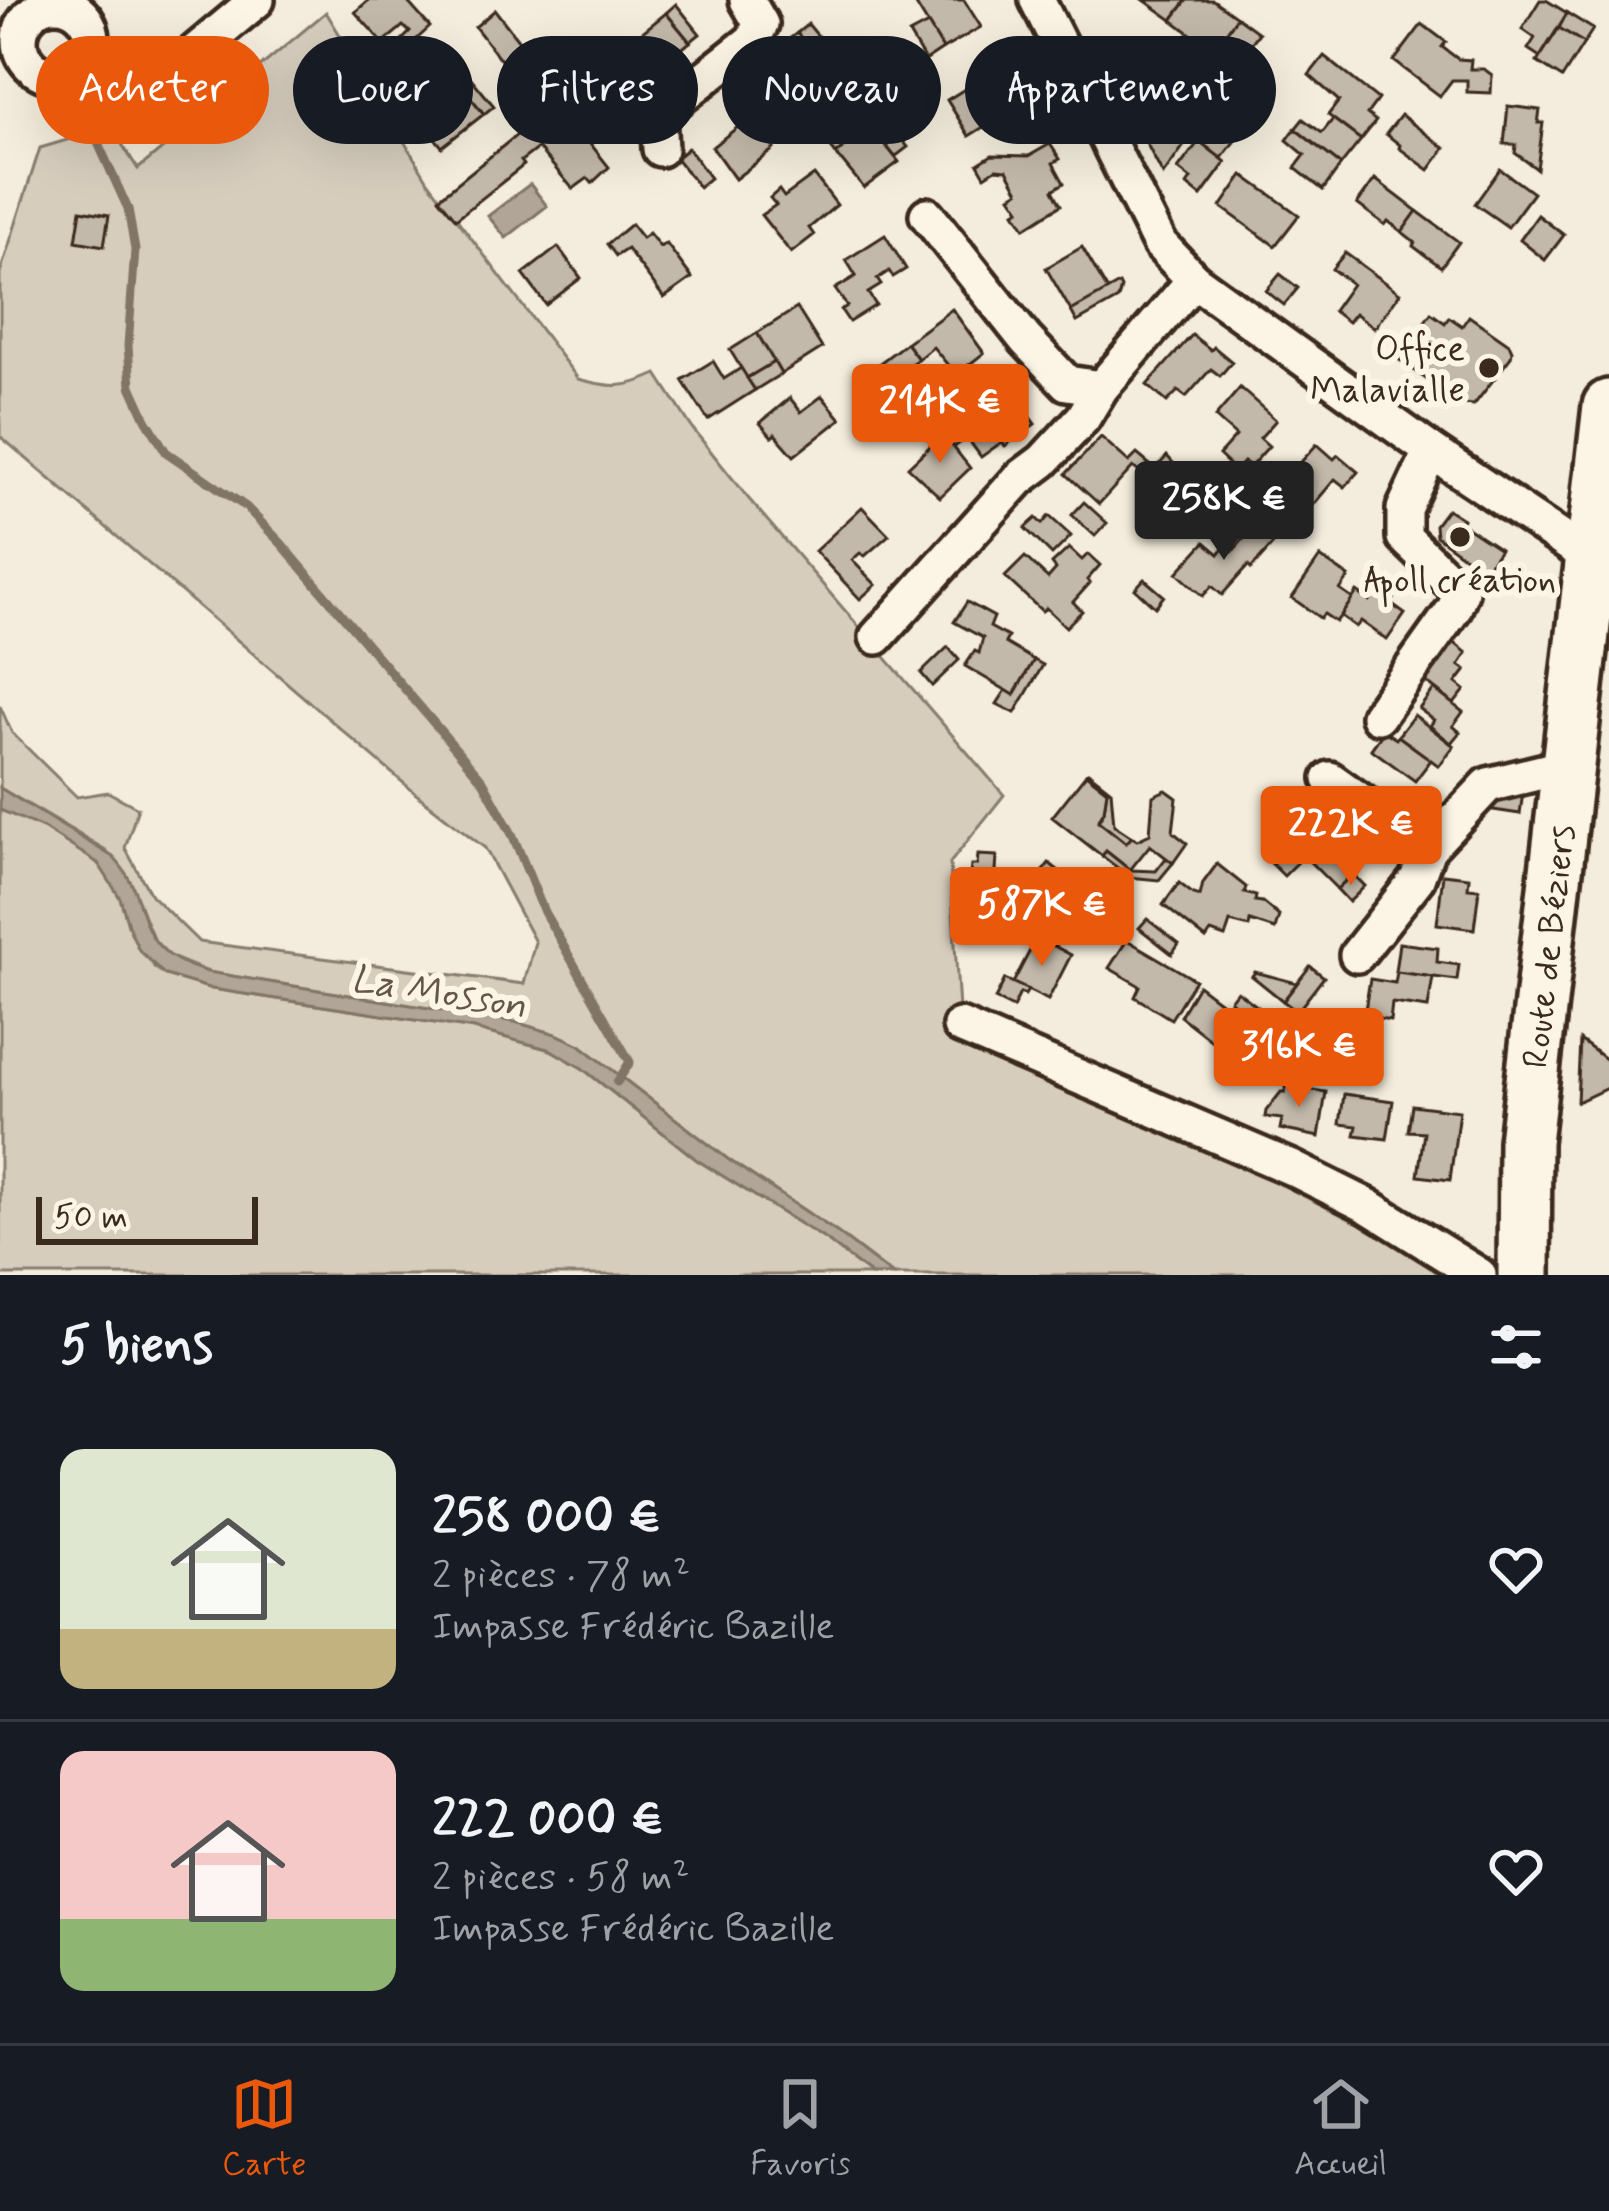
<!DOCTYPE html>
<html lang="fr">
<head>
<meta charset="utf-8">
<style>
  :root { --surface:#171b24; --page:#20242c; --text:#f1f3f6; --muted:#9ea1a6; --line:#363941; --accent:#ea580c }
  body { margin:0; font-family:Mynerve,sans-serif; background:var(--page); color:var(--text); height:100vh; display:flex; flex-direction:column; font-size:45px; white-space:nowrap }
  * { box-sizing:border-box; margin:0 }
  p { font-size:39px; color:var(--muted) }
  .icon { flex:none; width:66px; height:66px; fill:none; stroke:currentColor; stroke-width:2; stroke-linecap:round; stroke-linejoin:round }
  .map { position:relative; height:1275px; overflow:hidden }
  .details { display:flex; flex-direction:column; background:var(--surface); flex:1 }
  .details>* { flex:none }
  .top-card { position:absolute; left:36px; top:36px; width:1539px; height:108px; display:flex; gap:24px }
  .scale { position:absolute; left:36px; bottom:30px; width:222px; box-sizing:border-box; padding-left:12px; border:6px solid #3b2a1e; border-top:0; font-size:33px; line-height:42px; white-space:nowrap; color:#3b2a1e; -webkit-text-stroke:9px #fcf5e5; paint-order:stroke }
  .price { position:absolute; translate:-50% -102px; padding:0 27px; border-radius:12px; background:var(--accent); color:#fff; font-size:39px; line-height:78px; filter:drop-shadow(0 3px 6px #0008) }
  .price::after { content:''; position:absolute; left:50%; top:72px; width:36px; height:27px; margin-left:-18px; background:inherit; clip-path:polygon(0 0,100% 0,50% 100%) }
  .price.on { background:#222; color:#fff }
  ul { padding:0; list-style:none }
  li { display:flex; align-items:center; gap:36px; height:300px; padding:0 60px }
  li+li { border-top:3px solid var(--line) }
  li span { display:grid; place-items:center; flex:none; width:336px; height:240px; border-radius:24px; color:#555 }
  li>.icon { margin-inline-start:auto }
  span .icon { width:144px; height:144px; fill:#fffc; stroke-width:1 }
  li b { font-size:51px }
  h2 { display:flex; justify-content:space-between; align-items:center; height:144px; padding:0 60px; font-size:51px }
  .tag { padding:0 42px; border-radius:54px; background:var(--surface); box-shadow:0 12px 48px #0002; font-size:42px; line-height:108px }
  .tag.on { background:var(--accent); color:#fff }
  .dock { display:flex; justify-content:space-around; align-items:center; height:168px; border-top:3px solid var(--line); background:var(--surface); font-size:33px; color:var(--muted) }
  .dock a { display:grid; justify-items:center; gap:6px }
  .dock .on { color:var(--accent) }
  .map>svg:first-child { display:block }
  .green { fill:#d6cdbd; stroke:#887c6e; stroke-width:3 }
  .water { fill:#b0a596; stroke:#817466; stroke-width:3 }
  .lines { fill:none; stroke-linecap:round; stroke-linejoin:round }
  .stream { stroke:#817466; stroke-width:9 }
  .building { fill:#c3b9aa; stroke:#3b2a1e; stroke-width:3 }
  .minor-casing { stroke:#3b2a1e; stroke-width:42 }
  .primary-casing { stroke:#3b2a1e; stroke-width:60 }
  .minor { stroke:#fcf5e5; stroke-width:33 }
  .primary { stroke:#fcf5e5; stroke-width:51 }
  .poi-dot { fill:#3b2a1e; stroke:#fcf5e5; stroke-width:4.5 }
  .labels { text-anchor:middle; stroke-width:12; stroke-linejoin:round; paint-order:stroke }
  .poi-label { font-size:36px; fill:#3b2a1e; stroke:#fcf5e5; text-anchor:end }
  .street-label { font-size:36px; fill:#3b2a1e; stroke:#fcf5e5 }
  .water-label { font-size:39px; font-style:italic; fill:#645548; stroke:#fcf5e5 }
</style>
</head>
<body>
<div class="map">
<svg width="1609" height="1275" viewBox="0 0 1609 1275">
  <rect width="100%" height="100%" fill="#f4eddd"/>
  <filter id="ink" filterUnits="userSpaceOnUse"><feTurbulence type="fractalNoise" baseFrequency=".00833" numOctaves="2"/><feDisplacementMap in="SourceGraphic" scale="24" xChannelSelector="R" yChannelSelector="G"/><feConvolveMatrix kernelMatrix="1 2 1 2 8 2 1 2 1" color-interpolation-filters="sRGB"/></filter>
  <g filter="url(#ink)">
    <g class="green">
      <path d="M326,12L428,181L578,379C611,388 625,389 657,374L693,429L748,498L1004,795L950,863L960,1026L1363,1213L1461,1275H893L838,1233L729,1160L580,1045L556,1034L519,1024L208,972L171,957L154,940L126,874L104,849L0,788V706L12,733L77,797L108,792L138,808L125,848L151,895L199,942L524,984L535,942L485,848L421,798L0,436V273L40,148L111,127L138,169Z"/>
      <path d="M0,810C31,821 78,841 100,866C123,891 139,936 154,967L165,975L212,989L475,1029L551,1050L582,1068L697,1160L828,1241L871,1275H0Z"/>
    </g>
    <g class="water">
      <path d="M530,184L547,206L506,238L488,216Z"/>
      <path d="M0,788L113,857C157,902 125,950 208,972L515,1022L556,1034L580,1045L729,1160L838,1233L893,1275H871L828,1241L697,1160L582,1068L551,1050L474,1029L212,989L165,975L139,950L129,928L120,898L98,863L43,828L0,810Z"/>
    </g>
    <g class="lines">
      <path class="stream" d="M89,123L128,209L135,250L128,346L131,386L146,419L166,452L246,507L281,543L483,781L513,836L544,912L630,1062L617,1082"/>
    </g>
    <g class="building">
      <path d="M369,0H406L430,27L408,47L402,40L410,32L403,26L383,43L355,12Z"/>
      <path d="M913,0H964L981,27L943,49Z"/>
      <path d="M1144,0H1187L1172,20Z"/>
      <path d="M1187,0H1213L1237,17L1225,34L1247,49L1238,60L1232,56L1224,68L1217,70L1209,66L1218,54L1172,20Z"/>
      <path d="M1540,0H1546L1567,13L1540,57L1528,49L1535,38L1522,29Z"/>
      <path d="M676,4L700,34L690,42L666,13Z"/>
      <path d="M495,10L536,63L526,71L532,78L522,87L475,27Z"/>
      <path d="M666,13L690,42L664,64L659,58L618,88L600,66Z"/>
      <path d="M1567,13L1593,29L1584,43L1559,28Z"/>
      <path d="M1237,17L1259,33L1247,49L1225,34Z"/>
      <path d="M808,24L827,47L814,55L797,33Z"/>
      <path d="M928,24L943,49L925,61L909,34Z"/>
      <path d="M1422,24L1446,42L1442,47L1458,59L1471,60L1470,69H1484L1492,75L1491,93L1467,92V80H1452L1440,96L1394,61Z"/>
      <path d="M1559,28L1584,43L1562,78L1537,62Z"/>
      <path d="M797,33L859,112L823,139L812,125L837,107L785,42Z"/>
      <path d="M1168,41L1193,61L1183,75L1158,55Z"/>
      <path d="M827,47L868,104L859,112L814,55Z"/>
      <path d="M1324,56L1378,99L1367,114L1376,121L1361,140L1328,115L1339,101L1309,75Z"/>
      <path d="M457,61L494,106L484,114L447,68Z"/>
      <path d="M447,68L484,114L442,147L406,102Z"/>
      <path d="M984,77L1006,113L969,136L947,100Z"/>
      <path d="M1142,89L1195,130L1163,175L1128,108Z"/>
      <path d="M743,94L761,97L759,111L779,113L774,149L735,179L712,147L738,127Z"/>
      <path d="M1508,106L1540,110L1538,123H1543L1537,169L1515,153L1516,145L1504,144Z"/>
      <path d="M859,112L871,127L836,154L824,139Z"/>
      <path d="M544,113L558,131L575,117L586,128L592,127L595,134L589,142L609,167L592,183L588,178L573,189L538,148L521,161L524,165L456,219L439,198Z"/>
      <path d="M1401,115L1445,148L1429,170L1399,148L1400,145L1386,134Z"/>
      <path d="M1303,119L1322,133L1333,119L1361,140L1341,165L1295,129Z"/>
      <path d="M888,123L908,147L895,157L876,133Z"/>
      <path d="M1211,124L1234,142L1221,159L1199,141Z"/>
      <path d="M871,127L899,162L864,188L836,154Z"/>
      <path d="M1295,129L1341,165L1323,190L1295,168L1305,155L1287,140Z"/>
      <path d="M1199,141L1226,162L1201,196L1187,185L1191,179L1178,169Z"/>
      <path d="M1050,144L1060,159L1053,163L1064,183L1053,190L1061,205L1025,228L1015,212L1020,209L1011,196L1019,191L1007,170L996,169L985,176L978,164L992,155L1029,156Z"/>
      <path d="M688,148L710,178L699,187L676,158Z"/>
      <path d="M1500,169L1533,193L1508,227L1475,204Z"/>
      <path d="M814,175L837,205L809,228L814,235L791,253L761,215L776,205L770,198L779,190L784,197Z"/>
      <path d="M1243,175L1299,215L1275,246L1221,207Z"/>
      <path d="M1375,179L1417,211L1402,232L1388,221L1385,225L1357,204Z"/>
      <path d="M81,210L109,215L104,246L76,241Z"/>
      <path d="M1417,211L1459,242L1441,267L1413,246L1415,242L1402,232Z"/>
      <path d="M1538,215L1564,235L1545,260L1520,240Z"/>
      <path d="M631,224L642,238L649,233L660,247L666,243L692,278L664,298L627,249L616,256L607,244Z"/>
      <path d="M885,235L906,269L893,277L889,271L877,279L881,285L868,293L876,305L849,322L841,310L847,306L835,289L856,276L846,260Z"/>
      <path d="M558,247L581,278L546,305L523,274Z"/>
      <path d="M1082,247L1108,291L1071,311L1046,268Z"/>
      <path d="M1345,253L1400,293L1375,328L1355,313L1348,322L1333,311L1352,284L1332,269Z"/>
      <path d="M1280,274L1298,288L1284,305L1266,291Z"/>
      <path d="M1119,284L1121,288L1118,299L1077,322L1071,311Z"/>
      <path d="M797,308L822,348L781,374L757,333Z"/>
      <path d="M952,309L984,353L956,375L933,347L918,359L906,343Z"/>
      <path d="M1431,313L1445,323L1449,317L1462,326L1469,316L1509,344L1512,351L1511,357L1474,405L1461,404L1398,359Z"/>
      <path d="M757,333L774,362L747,378L730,350Z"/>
      <path d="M1192,335L1211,350L1214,347L1232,362L1220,376L1211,369L1186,397L1178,391L1167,402L1147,385Z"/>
      <path d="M906,343L918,359L902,370L914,386L896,398L873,368Z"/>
      <path d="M713,361L724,379L741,368L755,390L708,420L682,380Z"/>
      <path d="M774,362L781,374L755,390L747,378Z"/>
      <path d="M1002,380L1035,424L1005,446L982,416L962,431L967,438L953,448L938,427Z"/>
      <path d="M1240,388L1276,420L1260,438L1269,446L1251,466L1244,462L1236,471L1219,455L1236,436L1215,417Z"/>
      <path d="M822,396L841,419L794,456L775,434L772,437L760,423L790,398L801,412Z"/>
      <path d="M982,416L1002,442L981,457L962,431Z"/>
      <path d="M943,434L970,468L940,497L908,467Z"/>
      <path d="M1101,437L1129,462L1137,454L1155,469L1147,478L1133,467L1099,504L1066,474Z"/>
      <path d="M1317,444L1334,459L1338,455L1358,472L1345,487L1335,479L1313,505L1285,480Z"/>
      <path d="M1167,456L1175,465L1159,484H1152L1147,478Z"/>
      <path d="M1084,502L1107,523L1095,536L1072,515Z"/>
      <path d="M862,507L889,535L865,556L860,553L852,560L876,585L860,599L815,551Z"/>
      <path d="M1447,509L1463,519L1461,523L1500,549L1484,571L1436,536L1435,525Z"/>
      <path d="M1049,516L1071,536L1052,555L1025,528L1036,518L1042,524Z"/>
      <path d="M1255,526L1274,543L1251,569L1248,566L1222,595L1212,586L1203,596L1177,573L1205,542L1219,554L1225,546L1232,552Z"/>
      <path d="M1069,548L1082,560L1088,554L1100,565L1087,580L1090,583L1073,602L1082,611L1066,627L1046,608L1042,611L1005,577L1025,557L1048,578L1056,569L1052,564Z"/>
      <path d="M1320,557L1349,577L1340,590L1353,599L1336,622L1324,614L1320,618L1292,598Z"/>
      <path d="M1144,579L1164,596L1155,607L1135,589Z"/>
      <path d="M1379,589L1394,599L1391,604L1405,614L1387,640L1361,621L1356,627L1341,616L1357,592L1370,601Z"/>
      <path d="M967,602L994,617L990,627L1008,637L1005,643L1034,660L1014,695L965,666L975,651L979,653L983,638L954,622Z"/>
      <path d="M1451,640L1467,653L1459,665L1466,670L1456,683L1465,690L1454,704L1422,679Z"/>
      <path d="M948,647L959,660L932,686L921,673Z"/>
      <path d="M1034,660L1043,665L1015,713L997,704L1006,690L1014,695Z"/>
      <path d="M1434,689L1463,712L1453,726L1460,732L1451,743L1430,726L1434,720L1419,709Z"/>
      <path d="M1414,715L1454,746L1439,766L1398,736Z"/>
      <path d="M1384,731L1396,739L1398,736L1431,760L1415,781L1371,749Z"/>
      <path d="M1088,772L1111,790L1114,825L1132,837L1126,843L1098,821L1104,811L1107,790L1086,774Z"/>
      <path d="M1086,774L1107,790L1104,811L1098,821L1126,843L1132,837L1137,840L1150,834L1153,796L1166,790L1177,798L1173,832L1187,843L1173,863L1150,845L1130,870L1106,851L1102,856L1052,817Z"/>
      <path d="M1497,789L1523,792L1520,814L1487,809Z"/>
      <path d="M1338,824L1370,857L1337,889L1304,856L1284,876L1265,857L1290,832L1309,852Z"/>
      <path d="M1106,851L1130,870L1156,871L1166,858L1173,863L1159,880L1129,877L1102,856Z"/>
      <path d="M978,855L997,856L994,902L1017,917L1002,943L965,930L971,865H977Z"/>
      <path d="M1049,863L1098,902L1085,918L1077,911L1066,924L1041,904L1049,894L1034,882Z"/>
      <path d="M1217,864L1246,887L1244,893L1256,896L1255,901L1262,902L1279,916L1275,929L1250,921L1249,927L1230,922L1225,937L1211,932L1206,939L1163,905L1179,883L1193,894L1200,896L1203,883Z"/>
      <path d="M1353,874L1365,886L1349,902L1337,889Z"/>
      <path d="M1443,874L1469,877L1468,888L1479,889L1474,929L1437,924Z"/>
      <path d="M1147,919L1179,944L1172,954L1139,928Z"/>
      <path d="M1037,937L1071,955L1048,1000L1013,983Z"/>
      <path d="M1127,940L1195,980L1171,1019L1135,997L1140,986L1109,968Z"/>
      <path d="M1399,943L1438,948L1437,962L1459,965L1457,980L1395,972Z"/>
      <path d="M1310,966L1324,977L1297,1012L1283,1001Z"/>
      <path d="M1255,972L1297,983L1283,1001L1252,976Z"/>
      <path d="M1397,972L1433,977L1428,1008L1392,1003L1390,1021L1364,1016L1370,979L1395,983Z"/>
      <path d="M1005,979L1028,990L1025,995L1020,993L1013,1008L995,999Z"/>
      <path d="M1198,985L1278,1046L1272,1054L1266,1050L1255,1065L1243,1056L1239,1062L1180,1016Z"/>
      <path d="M1237,991L1266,1013L1257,1024L1230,1000Z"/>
      <path d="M1580,1040L1609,1062V1087L1577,1102Z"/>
      <path d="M1286,1086L1326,1092L1319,1137L1280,1129L1282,1119L1265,1117L1266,1111L1281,1092H1285Z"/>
      <path d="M1344,1094L1393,1101L1387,1139L1355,1135L1357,1126L1340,1124Z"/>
      <path d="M1412,1105L1459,1111L1450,1180L1418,1176L1424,1132L1408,1131Z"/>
    </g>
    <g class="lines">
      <defs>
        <g id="minor">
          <path d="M1037,0L1160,244L1194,280L1431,451L1590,558"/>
          <circle cx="56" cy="40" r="36"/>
          <path d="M80,67C97,86 109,109 136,101L257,0"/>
          <path d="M660,149L658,115L753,40L761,24L747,0"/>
          <path d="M927,215L1026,340L1067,383L1101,388"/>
          <path d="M877,637L1019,479L1043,461L1083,418L1101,388L1194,280"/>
          <path d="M1378,716L1454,609L1461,592L1404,537V509L1431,451"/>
          <path d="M1330,779L1428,849L1488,785L1566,766"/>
          <path d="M1357,955L1417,879L1428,849"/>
          <path d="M960,1026L1292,1168L1368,1206L1479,1275"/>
        </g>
        <g id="primary">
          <path id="s1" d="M1524,1275L1525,1142L1609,406"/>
        </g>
      </defs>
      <use href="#minor" class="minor-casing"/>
      <use href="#primary" class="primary-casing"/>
      <use href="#minor" class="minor"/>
      <use href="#primary" class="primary"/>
    </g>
  </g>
  <g class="poi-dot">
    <circle cx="1489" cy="368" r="12"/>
    <circle cx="1460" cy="537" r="12"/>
  </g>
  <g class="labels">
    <g class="poi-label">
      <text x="1465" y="360">Office<tspan x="1465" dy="41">Malavialle</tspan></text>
      <text x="1460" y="591" text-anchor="middle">Apoll création</text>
    </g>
    <g class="street-label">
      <text dy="13" stroke="none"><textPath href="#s1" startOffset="330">Route de Béziers</textPath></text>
    </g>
    <g class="water-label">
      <text transform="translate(439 990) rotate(9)" y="14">La Mosson</text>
    </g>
  </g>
</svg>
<div class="scale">50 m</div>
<b class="price" style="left:940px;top:466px">214K €</b>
<b class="price on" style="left:1224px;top:563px">258K €</b>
<b class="price" style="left:1351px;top:888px">222K €</b>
<b class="price" style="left:1042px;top:969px">587K €</b>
<b class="price" style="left:1299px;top:1110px">316K €</b>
<div class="top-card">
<a class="tag on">Acheter</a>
<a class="tag">Louer</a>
<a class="tag">Filtres</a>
<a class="tag">Nouveau</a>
<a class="tag">Appartement</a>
</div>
</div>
<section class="details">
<h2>5 biens<svg class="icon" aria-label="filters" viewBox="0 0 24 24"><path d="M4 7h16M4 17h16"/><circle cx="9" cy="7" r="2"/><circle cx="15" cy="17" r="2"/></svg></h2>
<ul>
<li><span style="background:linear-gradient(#dfe7d0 75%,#c2b280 0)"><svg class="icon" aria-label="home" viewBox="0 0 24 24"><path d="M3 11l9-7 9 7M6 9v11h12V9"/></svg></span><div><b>258 000 €</b><p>2 pièces · 78 m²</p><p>Impasse Frédéric Bazille</p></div><svg class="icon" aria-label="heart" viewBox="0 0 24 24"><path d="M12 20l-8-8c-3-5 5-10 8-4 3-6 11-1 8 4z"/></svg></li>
<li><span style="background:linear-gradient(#f6c9c9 70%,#8fb573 0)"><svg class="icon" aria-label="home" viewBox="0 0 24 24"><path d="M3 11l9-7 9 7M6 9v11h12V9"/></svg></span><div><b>222 000 €</b><p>2 pièces · 58 m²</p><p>Impasse Frédéric Bazille</p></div><svg class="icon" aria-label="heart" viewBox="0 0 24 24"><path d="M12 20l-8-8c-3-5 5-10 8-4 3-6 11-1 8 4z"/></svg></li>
</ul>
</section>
<nav class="dock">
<a class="on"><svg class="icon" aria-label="map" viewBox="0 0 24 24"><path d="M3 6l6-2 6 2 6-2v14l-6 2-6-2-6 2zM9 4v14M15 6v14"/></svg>Carte</a>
<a><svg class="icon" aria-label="saved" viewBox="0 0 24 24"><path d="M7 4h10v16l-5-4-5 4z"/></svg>Favoris</a>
<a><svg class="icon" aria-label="home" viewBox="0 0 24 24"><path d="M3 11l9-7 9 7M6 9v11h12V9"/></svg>Accueil</a>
</nav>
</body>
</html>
